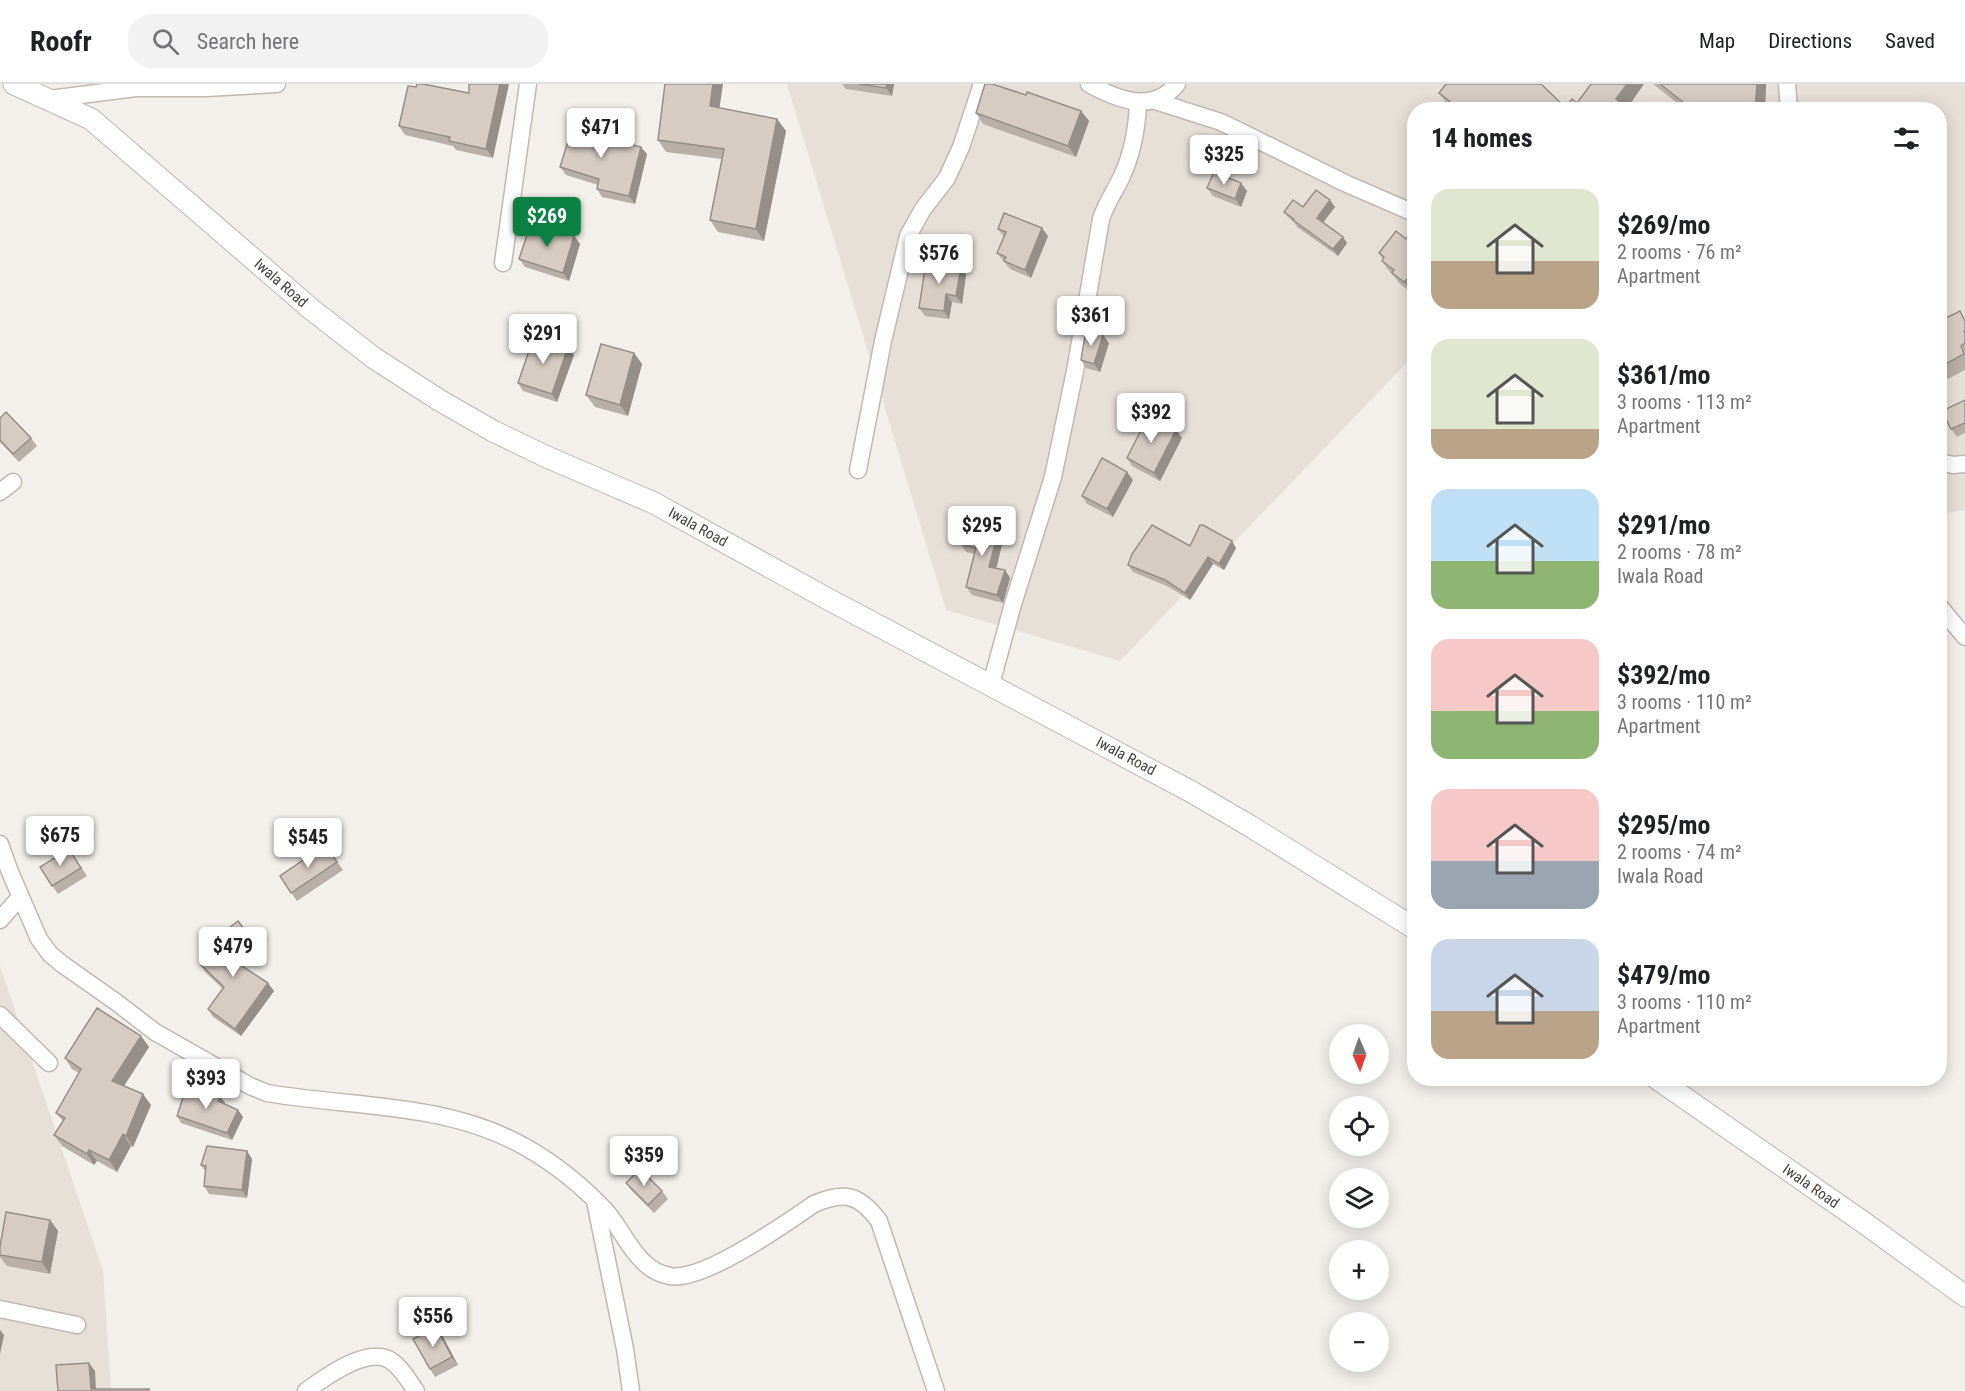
<!DOCTYPE html>
<html lang="en">
<head>
<meta charset="utf-8">
<style>
  :root { --surface:#fff; --page:#f2f2f2; --text:#202124; --muted:#757577; --line:#e0e0e0; --accent:#0b8043 }
  body { margin:0; font-family:"Roboto Condensed",sans-serif; background:var(--page); color:var(--text); height:100vh; display:flex; flex-direction:column; font-size:22px; white-space:nowrap }
  * { box-sizing:border-box; margin:0 }
  p { font-size:20px; color:var(--muted) }
  .icon { flex:none; width:33px; height:33px; fill:none; stroke:currentColor; stroke-width:2; stroke-linecap:round; stroke-linejoin:round }
  .map { position:relative; flex:1; overflow:hidden }
  .drawer { position:absolute; left:1407px; top:18px; width:540px; height:984px; display:flex; flex-direction:column; background:var(--surface); border-radius:24px; box-shadow:0 3px 15px #0003 }
  .drawer>* { flex:none }
  .needle { width:39px; rotate:178deg }
  .tools { position:absolute; left:1329px; top:940px; display:grid; gap:12px }
  .tools a { display:grid; place-items:center; width:60px; height:60px; border-radius:50%; background:var(--surface); box-shadow:0 3px 15px #0003; font-size:30px }
  .price { position:absolute; translate:-50% -51px; padding:0 14px; border-radius:6px; background:#fff; color:#222; font-size:20px; line-height:39px; filter:drop-shadow(0 2px 3px #0008) }
  .price::after { content:''; position:absolute; left:50%; top:36px; width:18px; height:14px; margin-left:-9px; background:inherit; clip-path:polygon(0 0,100% 0,50% 100%) }
  .price.current { background:var(--accent); color:#fff }
  ul { padding:0; list-style:none }
  li { display:flex; align-items:center; gap:18px; height:150px; padding:0 24px }
  li span { display:grid; place-items:center; flex:none; width:168px; height:120px; border-radius:18px; color:#555 }
  li>.icon { margin-inline-start:auto }
  span .icon { width:72px; height:72px; fill:#fffc; stroke-width:1 }
  li b { font-size:26px }
  h2 { display:flex; justify-content:space-between; align-items:center; height:72px; padding:0 24px; font-size:26px }
  header { display:flex; align-items:center; gap:36px; box-sizing:border-box; height:84px; padding:0 30px; background:var(--surface); border-bottom:2px solid var(--line) }
  header strong { font-size:28px }
  nav { display:flex; gap:33px; margin-inline-start:auto; font-size:21px }
  .search { width:420px; height:54px; background:var(--page); display:flex; align-items:center; gap:15px; box-sizing:border-box; padding:0 21px; border-radius:24px; color:var(--muted); font-size:22px }
  .map>svg:first-child { display:block }
  .residential { fill:#e7e0d9 }
  .lines { fill:none; stroke-linecap:round; stroke-linejoin:round }
  .minor-casing { stroke:#c1b8b1; stroke-width:19 }
  .tertiary-casing { stroke:#c1b8b1; stroke-width:23 }
  .minor { stroke:#fff; stroke-width:16 }
  .tertiary { stroke:#fff; stroke-width:21 }
  .wall { fill:#b9afa9 }
  .shaded-wall { fill:#968f89 }
  .building { fill:#d7ccc4; stroke:#968f89; stroke-width:1.5 }
  .labels { text-anchor:middle; stroke-width:6; stroke-linejoin:round; paint-order:stroke }
  .street-label { font-size:15px; fill:#473f39; stroke:#fff }
</style>
</head>
<body>
<header>
<strong>Roofr</strong>
<div class="search"><svg class="icon" aria-label="search" viewBox="0 0 24 24"><circle cx="10" cy="10" r="6"/><path d="M15 15l6 6"/></svg>Search here</div>
<nav><a>Map</a><a>Directions</a><a>Saved</a></nav>
</header>
<div class="map">
<svg width="1965" height="1307" viewBox="0 0 1965 1307">
  <rect width="100%" height="100%" fill="#f3efeb"/>
  <g class="residential">
    <path d="M787,0H1965V426L1940,430V26H1414V271L1120,577L946,526Z"/>
    <path d="M0,882L103,1187L111,1307H0Z"/>
  </g>
  <g class="lines">
    <defs>
      <g id="minor">
        <path d="M1089,0C1118,16 1153,30 1177,0"/>
        <path d="M1787,0L1789,26"/>
        <path d="M49,15L136,4H206L277,0"/>
        <path d="M1155,17L1221,38L1347,100L1414,129"/>
        <path d="M503,179L528,0"/>
        <path d="M1940,378L1953,381L1965,380"/>
        <path d="M858,386L883,257L908,152L923,125L947,94L961,63L982,0"/>
        <path d="M0,408L13,398"/>
        <path d="M1940,523L1965,553"/>
        <path d="M991,600L1013,520L1053,393L1075,287L1101,135C1106,119 1115,107 1122,92C1133,68 1137,44 1138,19"/>
        <path d="M0,760L10,788L39,855L50,870L62,880L116,918L155,948L250,1002L267,1009C355,1024 448,1018 527,1064C555,1080 583,1103 605,1126C625,1148 637,1187 670,1192C703,1198 785,1140 814,1120C844,1107 859,1110 879,1137L936,1307"/>
        <path d="M0,836L20,813"/>
        <path d="M0,931L49,979"/>
        <path d="M595,1117L625,1265L631,1307"/>
        <path d="M0,1225L77,1241"/>
        <path d="M306,1307C324,1294 364,1264 388,1275C400,1281 408,1296 416,1307"/>
      </g>
      <g id="tertiary">
        <path d="M14,0L91,35L311,225L374,274L439,316L493,347L547,373L654,419L826,514L1190,707L1250,742L1414,844"/>
        <path d="M1656,994L1863,1138L1965,1212"/>
      </g>
    </defs>
    <use href="#minor" class="minor-casing"/>
    <use href="#tertiary" class="tertiary-casing"/>
    <use href="#minor" class="minor"/>
    <use href="#tertiary" class="tertiary"/>
  </g>
  <g class="wall">
    <path d="M842,0H894L892,12L846,5Z"/>
    <path d="M1653,0H1766L1765,26H1686Z"/>
    <path d="M416,3L469,9L493,74L456,66L453,62L405,51L399,42Z"/>
    <path d="M1439,9L1565,23L1577,19L1627,24L1629,26H1454L1448,21Z"/>
    <path d="M1026,11L1081,27L1089,37L1076,73L983,40L976,29Z"/>
    <path d="M720,24L777,35L786,47L764,157L718,148L710,136L722,75L666,68L658,56Z"/>
    <path d="M611,55L647,70L635,120L602,113L597,105L598,101L566,91L560,83Z"/>
    <path d="M1241,99L1247,107L1241,123L1213,112L1207,104Z"/>
    <path d="M1303,123H1335L1323,138L1347,159L1338,172L1297,143L1294,138L1289,134L1284,128Z"/>
    <path d="M1414,144V208L1413,210L1400,200L1393,191L1390,188L1382,177L1383,175L1379,169L1406,155Z"/>
    <path d="M998,145L1048,152L1031,194L1010,185L997,169L1004,153Z"/>
    <path d="M574,152L580,160L569,197L525,183L519,175Z"/>
    <path d="M961,183L966,191L962,220L952,218L949,235L925,232L919,224Z"/>
    <path d="M1960,227L1965,235V286L1940,299V228L1945,235Z"/>
    <path d="M1109,259L1100,288L1086,284L1081,276Z"/>
    <path d="M568,263L574,271L557,318L523,307L518,299Z"/>
    <path d="M634,269L642,280L628,332L595,323L586,311Z"/>
    <path d="M1965,316V349L1957,353L1951,345Z"/>
    <path d="M0,334L31,354L37,362L19,378L0,358Z"/>
    <path d="M1176,346L1182,354L1160,397L1132,382L1127,374Z"/>
    <path d="M1133,396L1113,433L1087,420L1082,412Z"/>
    <path d="M999,444L1004,452L996,484L1005,486L1010,494L1003,519L972,511L966,503L974,470L966,468L960,460Z"/>
    <path d="M1190,462L1236,464L1224,486L1213,480L1190,516L1169,503L1133,488L1128,481Z"/>
    <path d="M325,761L343,786L297,817L280,792Z"/>
    <path d="M69,765L87,792L58,810L40,783Z"/>
    <path d="M254,858L260,866L240,881L274,907L241,952L213,933L208,925L223,905L206,889L201,881Z"/>
    <path d="M141,952L149,963L124,1002L151,1021L133,1063L131,1062L117,1088L97,1077L94,1081L62,1062L54,1051L63,1037L56,1029L79,989L72,985L65,974Z"/>
    <path d="M225,1019L224,1020L238,1026L243,1033L232,1056L181,1039L177,1032Z"/>
    <path d="M252,1075L247,1114L209,1110L204,1102L205,1087L201,1081Z"/>
    <path d="M626,1099L662,1107L668,1115L654,1129L632,1107Z"/>
    <path d="M50,1136L58,1147L50,1190L7,1182L0,1173V1163Z"/>
    <path d="M436,1243L442,1251L458,1281L435,1293L430,1285Z"/>
  </g>
  <g class="shaded-wall">
    <path d="M500,0H509L493,74L486,65Z"/>
    <path d="M713,0H723L718,34L710,22Z"/>
    <path d="M887,0H894L892,12L886,4Z"/>
    <path d="M1627,0H1644L1626,26L1616,15Z"/>
    <path d="M1757,0H1766L1765,26L1755,25Z"/>
    <path d="M1081,27L1089,37L1076,73L1068,62Z"/>
    <path d="M777,35L786,47L764,157L756,145Z"/>
    <path d="M605,47L611,55L604,54Z"/>
    <path d="M641,63L647,70L635,120L629,112Z"/>
    <path d="M1241,99L1247,107L1241,123L1235,115Z"/>
    <path d="M1330,116L1335,123L1322,140L1317,134Z"/>
    <path d="M1042,144L1048,152L1031,194L1025,186Z"/>
    <path d="M574,152L580,160L569,197L563,189Z"/>
    <path d="M1343,153L1347,159L1338,172L1333,165Z"/>
    <path d="M961,183L966,191L962,220L956,212Z"/>
    <path d="M1407,195L1414,206L1413,210L1404,198Z"/>
    <path d="M946,210L952,218L949,235L944,227Z"/>
    <path d="M1103,251L1109,259L1100,288L1094,280Z"/>
    <path d="M568,263L574,271L557,318L552,310Z"/>
    <path d="M634,269L642,280L628,332L620,321Z"/>
    <path d="M1176,346L1182,354L1160,397L1154,389Z"/>
    <path d="M1127,388L1133,396L1113,433L1107,425Z"/>
    <path d="M999,444L1004,452L995,490L989,483Z"/>
    <path d="M1232,457L1236,464L1224,486L1219,480Z"/>
    <path d="M1208,473L1213,480L1190,516L1185,509Z"/>
    <path d="M1005,486L1010,494L1003,519L997,511Z"/>
    <path d="M268,899L274,907L241,952L235,945Z"/>
    <path d="M141,952L149,963L120,1008L112,997Z"/>
    <path d="M143,1010L151,1021L133,1063L126,1052Z"/>
    <path d="M220,1012L225,1019L223,1024L218,1017Z"/>
    <path d="M238,1026L243,1033L232,1056L227,1049Z"/>
    <path d="M123,1050L131,1062L117,1088L109,1076Z"/>
    <path d="M89,1066L97,1077L94,1081L87,1070Z"/>
    <path d="M247,1067L252,1075L247,1114L242,1106Z"/>
    <path d="M50,1136L58,1147L50,1190L42,1178Z"/>
    <path d="M436,1243L442,1251L458,1281L452,1273Z"/>
    <path d="M0,1246L4,1251L0,1270Z"/>
    <path d="M89,1279L95,1287L96,1307L91,1305Z"/>
  </g>
  <g class="building">
    <path d="M417,0H423L469,9V0H500L486,65L449,57L450,53L399,42L408,2L416,3Z"/>
    <path d="M665,0H713L710,22L777,35L756,145L710,136L724,65L658,56Z"/>
    <path d="M859,0H887L886,4Z"/>
    <path d="M985,0H992L1026,11L1027,8L1081,27L1068,62L976,29Z"/>
    <path d="M1446,0H1541L1565,23L1572,15L1577,19L1591,0H1627L1616,15L1629,26H1461L1439,9Z"/>
    <path d="M1660,0H1757L1755,25L1693,26Z"/>
    <path d="M574,38L605,47L604,54L641,63L629,112L597,105L599,95L560,83Z"/>
    <path d="M1214,88L1241,99L1235,115L1207,104Z"/>
    <path d="M1316,106L1330,116L1317,134L1343,153L1333,165L1293,136L1294,135L1284,128L1293,116L1303,123Z"/>
    <path d="M1004,129L1042,144L1025,186L1004,177L1006,173L997,169L1006,148L998,145Z"/>
    <path d="M531,139L574,152L563,189L519,175Z"/>
    <path d="M1414,144V198L1413,200L1407,195L1404,198L1392,189L1394,186L1382,177L1384,173L1379,169L1396,147L1406,155Z"/>
    <path d="M926,178L961,183L956,212L946,210L944,227L919,224Z"/>
    <path d="M1960,227L1965,237V247H1964L1965,250V259L1961,262L1964,270L1940,283V228L1944,235Z"/>
    <path d="M1086,246L1103,251L1094,280L1081,276Z"/>
    <path d="M534,252L568,263L552,310L518,299Z"/>
    <path d="M601,260L634,269L620,321L586,311Z"/>
    <path d="M1965,316V339L1951,345L1942,327Z"/>
    <path d="M6,328L31,354L13,370L0,356V334Z"/>
    <path d="M1148,332L1176,346L1154,389L1127,374Z"/>
    <path d="M1102,374L1127,388L1107,425L1082,412Z"/>
    <path d="M966,436L999,444L989,483L1005,486L997,511L966,503L976,464L960,460Z"/>
    <path d="M1152,441L1190,462L1200,441H1203L1232,457L1219,480L1208,473L1185,509L1165,496L1128,481L1132,470Z"/>
    <path d="M325,761L337,778L291,809L280,792Z"/>
    <path d="M69,765L81,784L52,802L40,783Z"/>
    <path d="M238,837L254,858L231,875L268,899L235,945L208,925L224,903L201,881L226,856L221,850Z"/>
    <path d="M97,924L141,952L112,997L143,1010L126,1052L123,1050L109,1076L89,1066L87,1070L54,1051L65,1034L56,1029L81,985L65,974Z"/>
    <path d="M187,1001L220,1012L218,1017L238,1026L227,1049L177,1032Z"/>
    <path d="M207,1062L247,1067L242,1106L204,1102L206,1082L201,1081Z"/>
    <path d="M640,1085L662,1107L648,1121L626,1099Z"/>
    <path d="M6,1128L50,1136L42,1178L0,1171V1163Z"/>
    <path d="M436,1243L452,1273L430,1285L413,1255Z"/>
    <path d="M89,1279L91,1305H149V1307H58L56,1281Z"/>
  </g>
  <g class="labels">
    <g class="street-label">
      <text transform="translate(281 199) rotate(41)" y="5">Iwala Road</text>
      <text transform="translate(698 443) rotate(29)" y="5">Iwala Road</text>
      <text transform="translate(1126 672) rotate(28)" y="5">Iwala Road</text>
      <text transform="translate(1811 1102) rotate(35)" y="5">Iwala Road</text>
    </g>
  </g>
</svg>
<div class="tools">
<a><svg class="needle" viewBox="-14 -14 28 28"><path d="M0-13l5 13h-10z" fill="#e53935"/><path d="M0 13l5-13h-10z" fill="#757577"/></svg></a>
<a><svg class="icon" aria-label="locate" viewBox="0 0 24 24"><circle cx="12" cy="12" r="6"/><path d="M12 2v4M12 18v4M2 12h4M18 12h4"/></svg></a>
<a><svg class="icon" aria-label="layers" viewBox="0 0 24 24"><path d="M12 4l9 5-9 5-9-5zM3 14l9 5 9-5"/></svg></a>
<a>+</a>
<a>−</a>
</div>
<b class="price" style="left:601px;top:75px">$471</b>
<b class="price" style="left:1224px;top:102px">$325</b>
<b class="price current" style="left:547px;top:164px">$269</b>
<b class="price" style="left:939px;top:201px">$576</b>
<b class="price" style="left:1091px;top:263px">$361</b>
<b class="price" style="left:543px;top:281px">$291</b>
<b class="price" style="left:1151px;top:360px">$392</b>
<b class="price" style="left:982px;top:473px">$295</b>
<b class="price" style="left:60px;top:783px">$675</b>
<b class="price" style="left:308px;top:785px">$545</b>
<b class="price" style="left:233px;top:894px">$479</b>
<b class="price" style="left:206px;top:1026px">$393</b>
<b class="price" style="left:644px;top:1103px">$359</b>
<b class="price" style="left:433px;top:1264px">$556</b>
<section class="drawer">
<h2>14 homes<svg class="icon" aria-label="filters" viewBox="0 0 24 24"><path d="M4 7h16M4 17h16"/><circle cx="9" cy="7" r="2"/><circle cx="15" cy="17" r="2"/></svg></h2>
<ul>
<li><span style="background:linear-gradient(#dfe7d0 60%,#b9a48a 0)"><svg class="icon" aria-label="home" viewBox="0 0 24 24"><path d="M3 11l9-7 9 7M6 9v11h12V9"/></svg></span><div><b>$269/mo</b><p>2 rooms · 76 m²</p><p>Apartment</p></div></li>
<li><span style="background:linear-gradient(#dfe7d0 75%,#b9a48a 0)"><svg class="icon" aria-label="home" viewBox="0 0 24 24"><path d="M3 11l9-7 9 7M6 9v11h12V9"/></svg></span><div><b>$361/mo</b><p>3 rooms · 113 m²</p><p>Apartment</p></div></li>
<li><span style="background:linear-gradient(#bfe0f5 60%,#8fb573 0)"><svg class="icon" aria-label="home" viewBox="0 0 24 24"><path d="M3 11l9-7 9 7M6 9v11h12V9"/></svg></span><div><b>$291/mo</b><p>2 rooms · 78 m²</p><p>Iwala Road</p></div></li>
<li><span style="background:linear-gradient(#f6c9c9 60%,#8fb573 0)"><svg class="icon" aria-label="home" viewBox="0 0 24 24"><path d="M3 11l9-7 9 7M6 9v11h12V9"/></svg></span><div><b>$392/mo</b><p>3 rooms · 110 m²</p><p>Apartment</p></div></li>
<li><span style="background:linear-gradient(#f6c9c9 60%,#9aa5b1 0)"><svg class="icon" aria-label="home" viewBox="0 0 24 24"><path d="M3 11l9-7 9 7M6 9v11h12V9"/></svg></span><div><b>$295/mo</b><p>2 rooms · 74 m²</p><p>Iwala Road</p></div></li>
<li><span style="background:linear-gradient(#c9d6e8 60%,#b9a48a 0)"><svg class="icon" aria-label="home" viewBox="0 0 24 24"><path d="M3 11l9-7 9 7M6 9v11h12V9"/></svg></span><div><b>$479/mo</b><p>3 rooms · 110 m²</p><p>Apartment</p></div></li>
</ul>
</section>
</div>
</body>
</html>
